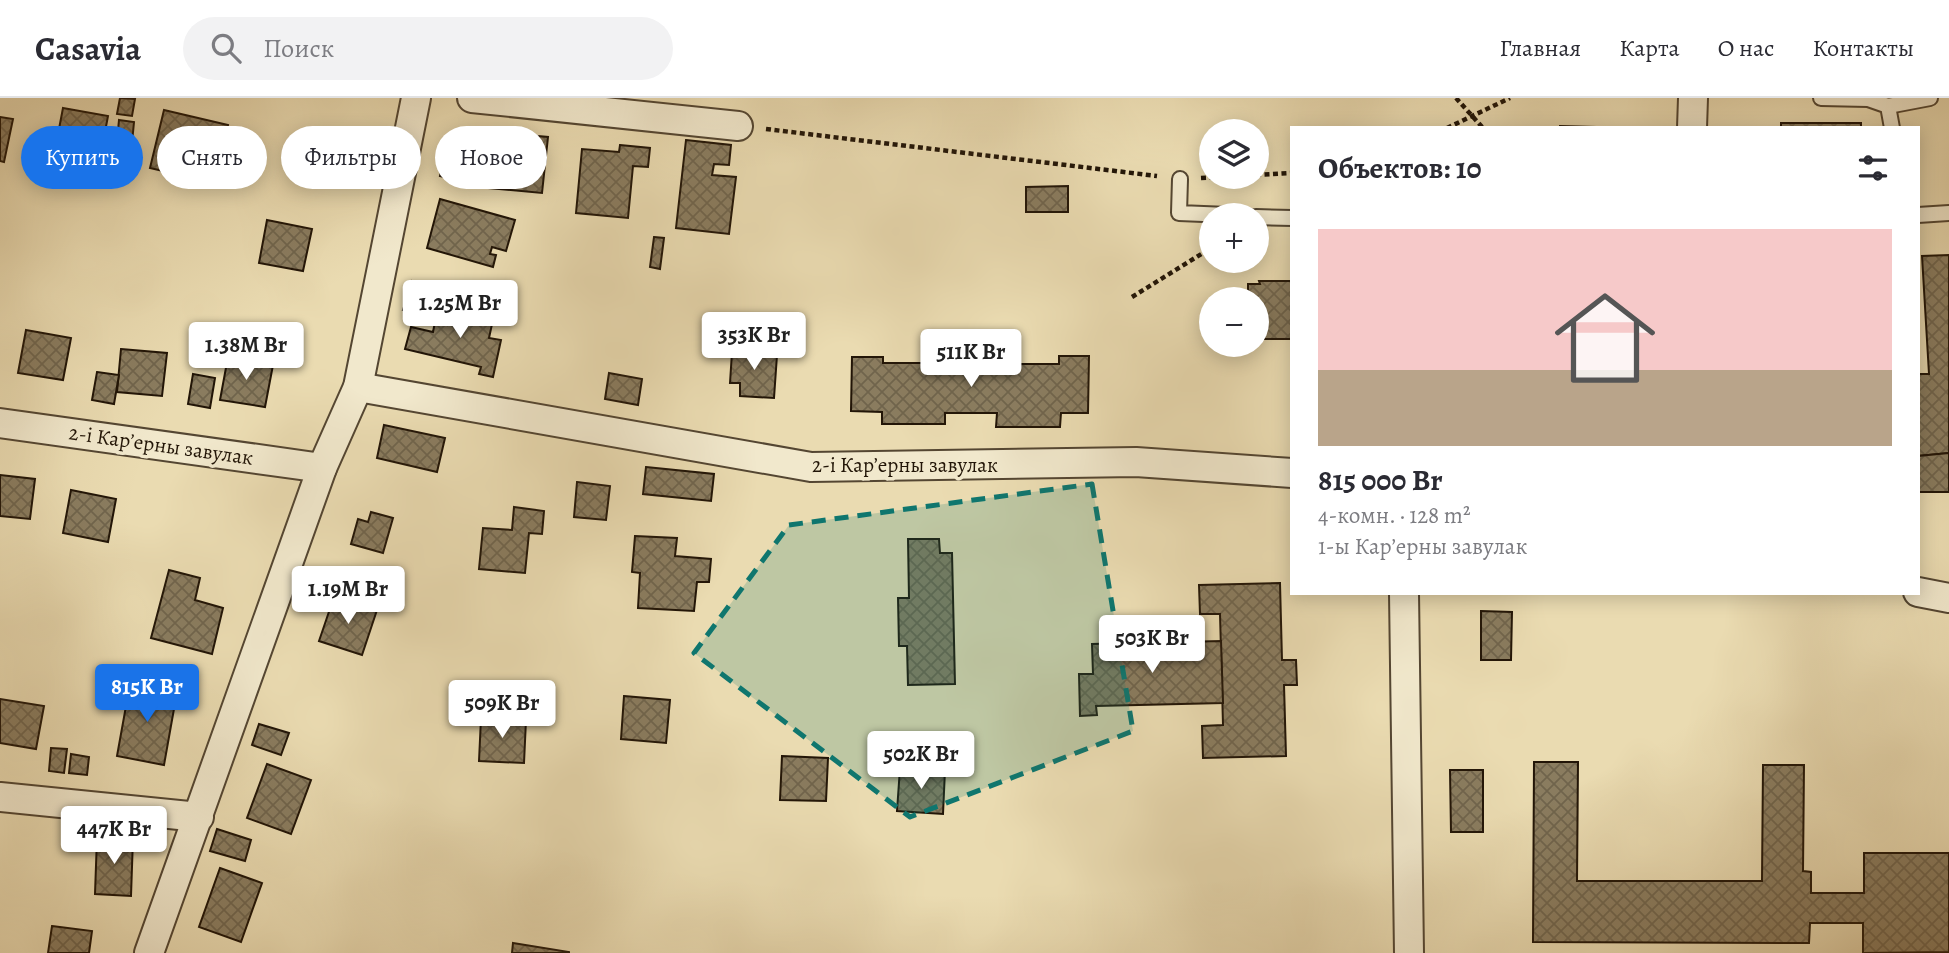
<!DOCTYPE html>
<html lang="ru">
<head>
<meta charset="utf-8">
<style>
  :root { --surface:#fff; --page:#f2f2f3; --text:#2b2b33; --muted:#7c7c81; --line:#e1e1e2; --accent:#1a73e8 }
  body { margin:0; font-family:Alegreya,serif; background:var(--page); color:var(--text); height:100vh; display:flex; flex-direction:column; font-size:26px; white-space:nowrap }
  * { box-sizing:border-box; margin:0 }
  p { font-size:23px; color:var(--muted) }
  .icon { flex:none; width:38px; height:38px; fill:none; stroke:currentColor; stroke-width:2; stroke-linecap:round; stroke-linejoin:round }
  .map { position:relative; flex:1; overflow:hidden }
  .sheet { position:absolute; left:1290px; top:28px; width:630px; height:469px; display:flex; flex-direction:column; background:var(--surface); border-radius:0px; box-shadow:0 4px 18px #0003 }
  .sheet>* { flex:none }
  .guide { position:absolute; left:21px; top:28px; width:665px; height:63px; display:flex; gap:14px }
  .buttons { position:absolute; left:1199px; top:21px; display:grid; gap:14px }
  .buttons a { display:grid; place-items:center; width:70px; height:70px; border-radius:50%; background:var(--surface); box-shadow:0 4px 18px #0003; font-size:35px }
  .price { position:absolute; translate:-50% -60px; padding:0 16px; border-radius:7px; background:#fff; color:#222; font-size:23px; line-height:46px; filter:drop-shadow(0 2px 4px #0008) }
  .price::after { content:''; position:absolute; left:50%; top:42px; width:21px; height:16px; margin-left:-10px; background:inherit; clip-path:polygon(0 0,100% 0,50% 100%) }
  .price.selected { background:var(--accent); color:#fff }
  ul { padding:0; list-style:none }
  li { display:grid; align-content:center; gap:14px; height:371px; padding:0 28px }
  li+li { border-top:2px solid var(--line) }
  li span { display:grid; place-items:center; height:217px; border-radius:0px; color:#555 }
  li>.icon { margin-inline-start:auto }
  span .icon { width:126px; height:126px; fill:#fffc; stroke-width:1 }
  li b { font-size:30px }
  h2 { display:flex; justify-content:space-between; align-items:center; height:84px; padding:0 28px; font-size:30px }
  .tag { padding:0 24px; border-radius:32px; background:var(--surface); box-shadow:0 4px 18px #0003; font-size:24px; line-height:63px }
  .tag.selected { background:var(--accent); color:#fff }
  header { display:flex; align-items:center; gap:42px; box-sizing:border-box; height:98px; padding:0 35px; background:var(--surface); border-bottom:2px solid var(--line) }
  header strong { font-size:33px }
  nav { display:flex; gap:38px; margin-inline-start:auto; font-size:24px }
  .search { width:490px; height:63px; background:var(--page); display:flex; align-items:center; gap:18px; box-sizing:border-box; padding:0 24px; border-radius:38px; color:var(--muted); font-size:26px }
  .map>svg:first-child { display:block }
  .building { fill:url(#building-cross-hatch); stroke:#221507; stroke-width:2 }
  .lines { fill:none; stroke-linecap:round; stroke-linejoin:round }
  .lane-casing { stroke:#544632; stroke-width:18 }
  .street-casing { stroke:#544632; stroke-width:32 }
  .path { stroke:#221507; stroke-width:4.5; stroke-dasharray:5 3.5; stroke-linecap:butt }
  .lane { stroke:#f1e8cc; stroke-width:14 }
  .street { stroke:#f1e8cc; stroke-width:28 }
  .marked { fill:#0f766e; fill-opacity:0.2; stroke:#0f766e; stroke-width:5; stroke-dasharray:14 9; stroke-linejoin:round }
  .labels { text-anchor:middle; stroke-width:7; stroke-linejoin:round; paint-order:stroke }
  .street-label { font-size:21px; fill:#221507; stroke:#f1e8cc }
</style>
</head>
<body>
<header>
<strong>Casavia</strong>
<div class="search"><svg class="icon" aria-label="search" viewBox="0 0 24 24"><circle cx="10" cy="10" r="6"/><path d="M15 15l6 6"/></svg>Поиск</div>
<nav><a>Главная</a><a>Карта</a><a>О нас</a><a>Контакты</a></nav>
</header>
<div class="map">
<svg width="1949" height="855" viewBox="0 0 1949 855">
  <defs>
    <pattern id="building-cross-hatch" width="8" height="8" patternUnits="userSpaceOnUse" patternTransform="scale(1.75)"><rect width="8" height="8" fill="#8a7c5f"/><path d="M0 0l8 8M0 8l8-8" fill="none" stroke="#70644c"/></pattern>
  </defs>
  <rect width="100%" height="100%" fill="#eadbb1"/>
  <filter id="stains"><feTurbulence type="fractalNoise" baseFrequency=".00286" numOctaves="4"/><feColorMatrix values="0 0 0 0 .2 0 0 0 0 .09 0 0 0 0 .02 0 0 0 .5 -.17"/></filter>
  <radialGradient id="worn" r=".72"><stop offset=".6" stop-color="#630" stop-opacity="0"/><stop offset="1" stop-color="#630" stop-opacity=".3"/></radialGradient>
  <g class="building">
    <path d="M120,0L135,1L132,18L117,16Z"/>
    <path d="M63,10L108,18L100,60L55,52Z"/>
    <path d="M164,12L228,27L215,85L150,70Z"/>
    <path d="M0,19L13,21L4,64L0,63Z"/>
    <path d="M119,22L134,24L130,65L115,64Z"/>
    <rect x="1781" y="25" width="80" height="5"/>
    <path d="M1560,28L1633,30H1560Z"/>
    <path d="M515,36L548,39L542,95L478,89L483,47L514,51Z"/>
    <path d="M448,42L476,48L467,85L440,78Z"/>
    <path d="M686,42L731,47L729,67L714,66L712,77L736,79L729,136L676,130Z"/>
    <path d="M620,47L650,50L648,69L633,68L628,120L576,115L582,51L619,54Z"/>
    <path d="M1068,88V114H1026V89Z"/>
    <path d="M440,101L515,122L506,153L492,149L490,156L496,157L493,169L427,150Z"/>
    <path d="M267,122L312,131L303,173L259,165Z"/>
    <path d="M654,139L664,140L660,171L650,169Z"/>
    <path d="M1949,157V355L1918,358V276H1929L1922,158Z"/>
    <path d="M412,183L450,194L442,223L403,212Z"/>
    <path d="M1259,183H1292V241H1256V201H1248V186H1260Z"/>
    <path d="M452,208L494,217L489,240L501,242L493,279L479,276L481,269L405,251L411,229L433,234L435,224L447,227Z"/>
    <path d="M26,232L71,240L63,282L18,275Z"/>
    <path d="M744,242L759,243L758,256L777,257L774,300L740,298V285H730L732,254L744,255Z"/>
    <path d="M121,251L167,255L162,298L117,294Z"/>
    <path d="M946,253H1002V266H1059V258H1089L1088,315H1061L1060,329H996L997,315H945V326H882V314L851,313L852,259H883V265H946Z"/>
    <path d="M228,259L273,267L265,309L220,302Z"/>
    <path d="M97,274L119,277L114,306L92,302Z"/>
    <path d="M609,275L642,281L638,307L605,301Z"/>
    <path d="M193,276L215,280L210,310L188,306Z"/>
    <path d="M384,327L445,340L437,374L377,360Z"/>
    <path d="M1949,355V394H1918V358Z"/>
    <path d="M646,369L714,376L711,403L643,396Z"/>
    <path d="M0,377L35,381L30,421L0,418Z"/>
    <path d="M577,384L610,388L606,422L574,419Z"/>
    <path d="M71,392L116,401L108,444L63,435Z"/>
    <path d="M514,409L544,413L542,436L529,435L525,475L479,471L483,430L512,432Z"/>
    <path d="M371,414L393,420L383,455L351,446L358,421L368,424Z"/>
    <path d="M635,438L677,440L675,458L711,461L709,484H697L694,513L638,510L640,475L632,474Z"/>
    <path d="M908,441H939L940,455H952L955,586L908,587L907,548H899L898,500H909Z"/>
    <path d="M169,472L200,480L195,502L223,510L212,556L151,540Z"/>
    <path d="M1280,485L1282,562H1296L1297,587H1284L1286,658L1203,660L1202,628L1223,627L1220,516H1200L1199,487Z"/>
    <path d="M334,499L377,512L362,557L319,543Z"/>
    <path d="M1481,513L1512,514L1511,562H1481Z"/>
    <path d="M1221,543L1223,605L1096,608L1097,617L1080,618L1079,576H1093L1092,546Z"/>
    <path d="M130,586L177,594L164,667L117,658Z"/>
    <path d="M624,598L670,602L666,645L621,641Z"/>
    <path d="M0,601L44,608L36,651L0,645Z"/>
    <path d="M481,620L526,622L524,665L479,663Z"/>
    <path d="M259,626L289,635L281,657L252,647Z"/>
    <path d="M51,650L67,651L64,675L49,673Z"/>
    <path d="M71,656L89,659L87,677L69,675Z"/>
    <path d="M782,658L828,660L826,703L780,702Z"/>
    <path d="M1534,664H1578L1577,783H1762L1763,667H1804L1803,773L1811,774V795H1864V755H1949V854L1863,855V825H1810L1809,845L1533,844Z"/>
    <path d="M267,666L311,682L291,736L247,720Z"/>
    <path d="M900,670L945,672L943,716L897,713Z"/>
    <path d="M1450,672H1483V734H1451Z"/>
    <path d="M217,731L251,742L245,763L210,753Z"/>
    <path d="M97,739L133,740L131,798L95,796Z"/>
    <path d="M220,770L262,785L241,844L199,829Z"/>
    <path d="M52,828L92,833L89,855H48Z"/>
    <path d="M513,845L569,854V855H512Z"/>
  </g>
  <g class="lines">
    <defs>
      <g id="lane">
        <path d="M1821,0L1868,1L1888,8L1892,30"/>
        <path d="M1888,8L1930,0"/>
        <path d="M1180,81L1179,115L1228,117"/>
        <path d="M1918,117L1949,115"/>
        <path d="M1256,119L1292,120"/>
      </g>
      <g id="street">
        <path d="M472,0L738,28"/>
        <path d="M1692,30L1693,0"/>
        <path d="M358,289L811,369L1136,364L1292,375"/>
        <path d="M0,325L322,370"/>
        <path d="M1918,494L1949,500"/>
        <path d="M1404,495L1409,855"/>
        <path d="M0,699L199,719"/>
        <path d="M149,855L322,370L358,289L416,0"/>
      </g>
    </defs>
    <use href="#lane" class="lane-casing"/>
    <use href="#street" class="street-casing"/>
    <g class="path">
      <path d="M1456,0L1483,30"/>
      <path d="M1447,30L1510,0"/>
      <path d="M766,31L1157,78"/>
      <path d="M1256,77L1292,75"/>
      <path d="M1201,80L1217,79"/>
      <path d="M1132,199L1211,150"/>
    </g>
    <use href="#lane" class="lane"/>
    <use href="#street" class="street"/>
  </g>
  <path class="marked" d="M1092,386L1133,633L910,719L694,555L789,427Z"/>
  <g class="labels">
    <g class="street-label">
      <text transform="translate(161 347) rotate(8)" y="7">2-і Карʼерны завулак</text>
      <text x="905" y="374">2-і Карʼерны завулак</text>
    </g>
  </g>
  <rect width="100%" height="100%" filter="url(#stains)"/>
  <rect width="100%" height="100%" fill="url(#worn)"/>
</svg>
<div class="buttons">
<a><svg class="icon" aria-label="layers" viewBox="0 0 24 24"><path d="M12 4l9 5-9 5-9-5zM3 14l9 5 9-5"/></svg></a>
<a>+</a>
<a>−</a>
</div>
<b class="price" style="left:460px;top:242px">1.25M Br</b>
<b class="price" style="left:754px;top:274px">353K Br</b>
<b class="price" style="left:246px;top:284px">1.38M Br</b>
<b class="price" style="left:971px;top:291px">511K Br</b>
<b class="price" style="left:348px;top:528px">1.19M Br</b>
<b class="price" style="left:1152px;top:577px">503K Br</b>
<b class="price selected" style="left:147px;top:626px">815K Br</b>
<b class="price" style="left:502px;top:642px">509K Br</b>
<b class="price" style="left:921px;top:693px">502K Br</b>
<b class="price" style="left:114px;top:768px">447K Br</b>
<div class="guide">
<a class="tag selected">Купить</a>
<a class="tag">Снять</a>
<a class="tag">Фильтры</a>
<a class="tag">Новое</a>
</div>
<section class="sheet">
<h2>Объектов: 10<svg class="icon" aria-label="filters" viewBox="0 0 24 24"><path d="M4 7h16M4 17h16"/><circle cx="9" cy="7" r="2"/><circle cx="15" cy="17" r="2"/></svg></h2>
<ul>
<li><span style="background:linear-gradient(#f6c9c9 65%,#b9a48a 0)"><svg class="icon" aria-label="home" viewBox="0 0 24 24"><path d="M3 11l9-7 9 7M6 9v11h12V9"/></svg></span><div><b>815 000 Br</b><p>4-комн. · 128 m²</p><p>1-ы Карʼерны завулак</p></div></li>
</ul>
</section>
</div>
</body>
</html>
